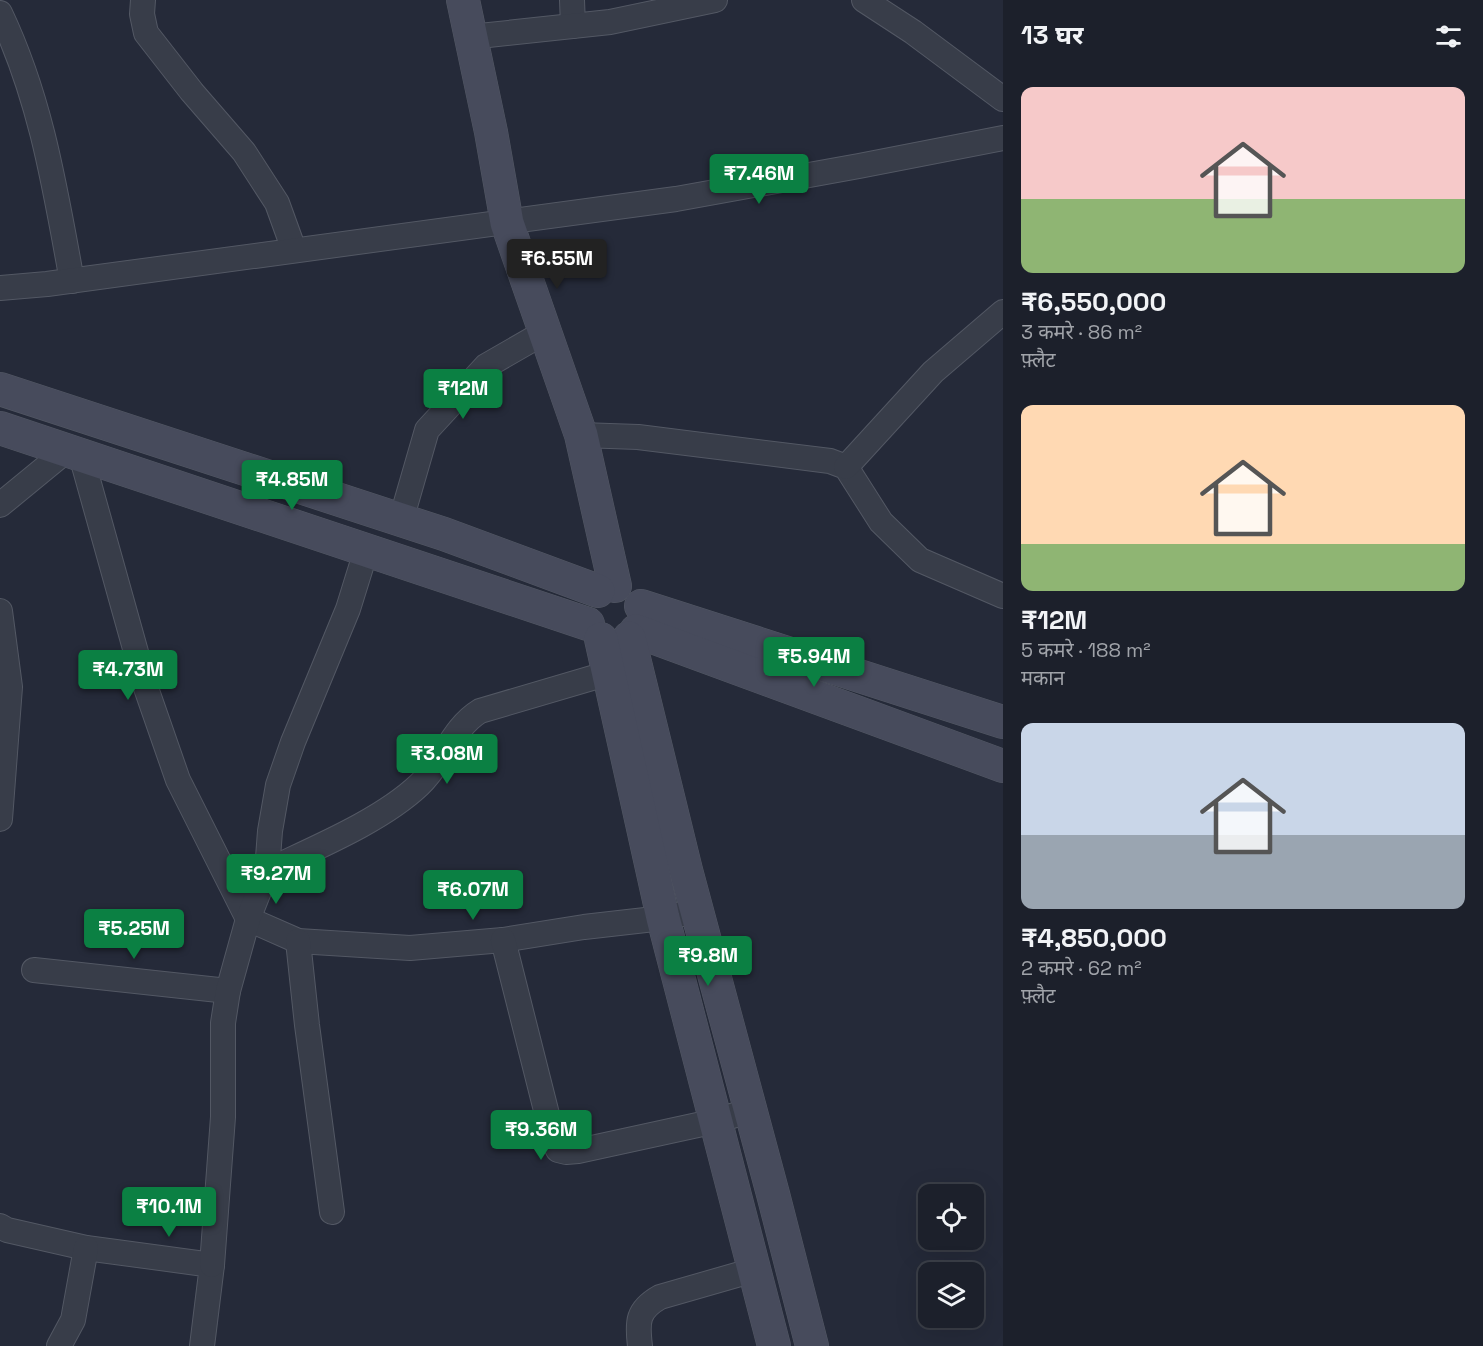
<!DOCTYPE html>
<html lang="hi">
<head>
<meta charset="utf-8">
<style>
  :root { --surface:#1c202b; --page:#292d37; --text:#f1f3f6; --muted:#a0a3a9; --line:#3a3e47; --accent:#0b8043 }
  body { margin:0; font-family:"Space Grotesk","Noto Sans Devanagari",sans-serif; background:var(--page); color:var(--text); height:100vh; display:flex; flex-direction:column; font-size:22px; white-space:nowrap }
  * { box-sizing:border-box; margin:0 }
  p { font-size:20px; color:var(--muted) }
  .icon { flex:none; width:33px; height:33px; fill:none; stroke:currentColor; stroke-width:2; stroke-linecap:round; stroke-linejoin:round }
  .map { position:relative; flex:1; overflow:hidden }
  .sheet { display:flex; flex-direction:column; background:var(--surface); width:480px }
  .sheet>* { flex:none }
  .buttons { position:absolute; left:918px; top:1184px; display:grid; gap:12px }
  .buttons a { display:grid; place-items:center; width:66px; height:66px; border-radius:12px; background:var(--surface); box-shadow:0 6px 24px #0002,0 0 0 2px var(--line); font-size:30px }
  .price { position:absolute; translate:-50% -51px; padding:0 14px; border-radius:6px; background:var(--accent); color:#fff; font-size:20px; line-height:39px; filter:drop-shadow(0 2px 3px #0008) }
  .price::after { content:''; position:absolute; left:50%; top:36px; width:18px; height:14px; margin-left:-9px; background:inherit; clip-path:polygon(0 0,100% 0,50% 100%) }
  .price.on { background:#222; color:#fff }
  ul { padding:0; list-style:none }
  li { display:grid; align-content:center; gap:12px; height:318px; padding:0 18px }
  li span { display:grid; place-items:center; height:186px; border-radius:12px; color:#555 }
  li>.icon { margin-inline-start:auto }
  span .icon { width:108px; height:108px; fill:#fffc; stroke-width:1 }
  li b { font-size:26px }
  h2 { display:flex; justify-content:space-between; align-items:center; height:72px; padding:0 18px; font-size:26px }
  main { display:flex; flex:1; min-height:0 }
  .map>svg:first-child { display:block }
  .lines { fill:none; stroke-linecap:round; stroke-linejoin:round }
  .street-casing { stroke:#535864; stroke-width:26 }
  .secondary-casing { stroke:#535864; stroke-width:34 }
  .street { stroke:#383d49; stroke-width:24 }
  .secondary { stroke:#474b5c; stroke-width:33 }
</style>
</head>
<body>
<main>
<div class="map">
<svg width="1003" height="1346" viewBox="0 0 1003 1346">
  <rect width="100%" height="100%" fill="#252a39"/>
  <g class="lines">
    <defs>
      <g id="street">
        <path d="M143,0L142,14L146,33L192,92L244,152L277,203L294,250"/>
        <path d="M572,0L573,26"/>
        <path d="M864,0L913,32L1003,99"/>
        <path d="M0,13C41,99 55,188 72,281"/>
        <path d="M470,37L610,22L715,0"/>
        <path d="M0,288L47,284L676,199L859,166L1003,138"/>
        <path d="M581,435L638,437L830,461L846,467L881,522L920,560L1003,596"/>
        <path d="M81,455L146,688L178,780L248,919L298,941L410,948L503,940L584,927L663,918L697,911"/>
        <path d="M846,467L933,372L1003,312"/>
        <path d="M0,505L67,450"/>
        <path d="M401,520L427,430L486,366L545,332"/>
        <path d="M0,611L10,687L0,819"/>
        <path d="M267,871C315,848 381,821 419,785C443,763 452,728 480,711L609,673"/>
        <path d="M503,940L554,1142L558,1150L566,1152L578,1151L716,1121L751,1110"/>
        <path d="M298,941L307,1025L332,1212"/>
        <path d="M34,970L228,991"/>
        <path d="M0,1226L7,1230L86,1248L212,1265L202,1346"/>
        <path d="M212,1265L223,1117V1023L228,991L248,919L267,871L270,831L278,785L293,742L348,609L366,551"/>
        <path d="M59,1346L73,1320L86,1248"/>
        <path d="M640,1346C637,1322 637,1310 660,1297L754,1270"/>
      </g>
      <g id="secondary">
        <path d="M463,0L491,132L507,223L581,435L615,586"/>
        <path d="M0,389L444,534L598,591"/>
        <path d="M0,428L588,624"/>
        <path d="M641,606L1003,722"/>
        <path d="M636,631L1003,766"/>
        <path d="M629,638L686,870L773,1194L812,1346"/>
        <path d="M601,639L663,918L774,1346"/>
      </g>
    </defs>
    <use href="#street" class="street-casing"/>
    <use href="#secondary" class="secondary-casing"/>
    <use href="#street" class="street"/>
    <use href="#secondary" class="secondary"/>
  </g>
</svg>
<div class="buttons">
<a><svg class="icon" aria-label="locate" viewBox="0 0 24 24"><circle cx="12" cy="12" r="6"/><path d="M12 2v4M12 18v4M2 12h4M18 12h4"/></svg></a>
<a><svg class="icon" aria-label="layers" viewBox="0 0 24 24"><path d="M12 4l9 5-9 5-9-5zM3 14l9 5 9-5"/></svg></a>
</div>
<b class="price" style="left:759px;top:205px">₹7.46M</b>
<b class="price on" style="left:557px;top:290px">₹6.55M</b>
<b class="price" style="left:463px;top:420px">₹12M</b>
<b class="price" style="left:292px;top:511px">₹4.85M</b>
<b class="price" style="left:814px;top:688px">₹5.94M</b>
<b class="price" style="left:128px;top:701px">₹4.73M</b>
<b class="price" style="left:447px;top:785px">₹3.08M</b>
<b class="price" style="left:276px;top:905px">₹9.27M</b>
<b class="price" style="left:473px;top:921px">₹6.07M</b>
<b class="price" style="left:134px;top:960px">₹5.25M</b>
<b class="price" style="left:708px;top:987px">₹9.8M</b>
<b class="price" style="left:541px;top:1161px">₹9.36M</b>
<b class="price" style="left:169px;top:1238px">₹10.1M</b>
</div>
<section class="sheet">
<h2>13 घर<svg class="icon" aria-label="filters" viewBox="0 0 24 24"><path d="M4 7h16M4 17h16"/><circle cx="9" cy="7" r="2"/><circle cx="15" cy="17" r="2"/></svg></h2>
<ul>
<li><span style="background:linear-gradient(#f6c9c9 60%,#8fb573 0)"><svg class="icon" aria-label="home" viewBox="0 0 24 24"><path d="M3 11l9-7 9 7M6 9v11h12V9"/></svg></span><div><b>₹6,550,000</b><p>3 कमरे · 86 m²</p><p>फ़्लैट</p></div></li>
<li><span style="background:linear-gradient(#ffd9b3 75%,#8fb573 0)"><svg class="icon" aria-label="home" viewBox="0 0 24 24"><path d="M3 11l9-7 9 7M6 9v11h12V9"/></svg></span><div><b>₹12M</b><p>5 कमरे · 188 m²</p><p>मकान</p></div></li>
<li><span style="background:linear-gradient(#c9d6e8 60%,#9aa5b1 0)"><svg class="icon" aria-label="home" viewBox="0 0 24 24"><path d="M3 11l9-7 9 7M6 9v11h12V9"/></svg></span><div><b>₹4,850,000</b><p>2 कमरे · 62 m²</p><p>फ़्लैट</p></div></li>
</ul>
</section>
</main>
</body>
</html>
